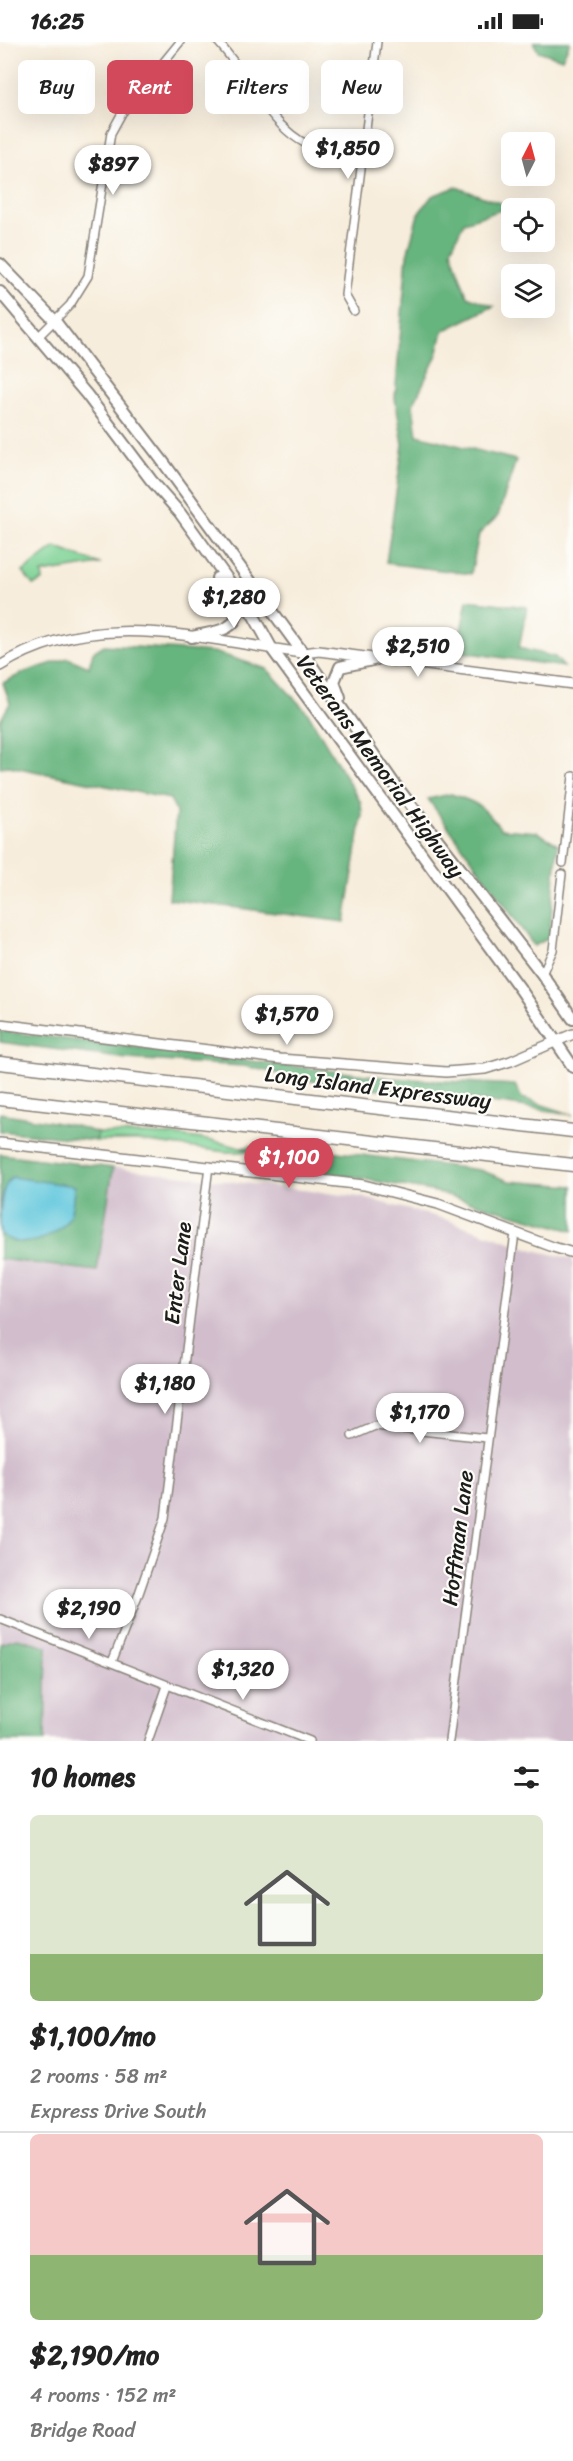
<!DOCTYPE html>
<html lang="en">
<head>
<meta charset="utf-8">
<style>
  :root { --surface:#fff; --page:#f2f2f2; --text:#222; --muted:#767676; --line:#e0e0e0; --accent:#d1495b }
  body { margin:0; font-family:Sriracha,sans-serif; background:var(--page); color:var(--text); height:100vh; display:flex; flex-direction:column; font-size:22px; white-space:nowrap }
  * { box-sizing:border-box; margin:0 }
  p { font-size:20px; color:var(--muted) }
  .icon { flex:none; width:33px; height:33px; fill:none; stroke:currentColor; stroke-width:2; stroke-linecap:round; stroke-linejoin:round }
  .map { position:relative; height:1699px; overflow:hidden }
  .drawer { display:flex; flex-direction:column; background:var(--surface); flex:1 }
  .drawer>* { flex:none }
  .guide { position:absolute; left:18px; top:18px; width:537px; height:54px; display:flex; gap:12px }
  .needle { width:39px; rotate:6deg }
  .controls { position:absolute; left:501px; top:90px; display:grid; gap:12px }
  .controls a { display:grid; place-items:center; width:54px; height:54px; border-radius:9px; background:var(--surface); box-shadow:0 6px 24px #0002; font-size:30px }
  .price { position:absolute; translate:-50% -51px; padding:0 14px; border-radius:21px; background:#fff; color:#222; font-size:20px; line-height:39px; filter:drop-shadow(0 2px 3px #0008) }
  .price::after { content:''; position:absolute; left:50%; top:36px; width:18px; height:14px; margin-left:-9px; background:inherit; clip-path:polygon(0 0,100% 0,50% 100%) }
  .price.selected { background:var(--accent); color:#fff }
  ul { padding:0; list-style:none }
  li { display:grid; align-content:center; gap:12px; height:318px; padding:0 30px }
  li+li { border-top:2px solid var(--line) }
  li span { display:grid; place-items:center; height:186px; border-radius:9px; color:#555 }
  li>.icon { margin-inline-start:auto }
  span .icon { width:108px; height:108px; fill:#fffc; stroke-width:1 }
  li b { font-size:26px }
  h2 { display:flex; justify-content:space-between; align-items:center; height:72px; padding:0 30px; font-size:26px }
  .tag { padding:0 21px; border-radius:9px; background:var(--surface); box-shadow:0 6px 24px #0002; font-size:21px; line-height:54px }
  .tag.selected { background:var(--accent); color:#fff }
  .status { display:flex; justify-content:space-between; align-items:center; height:42px; padding:0 30px; background:var(--surface); direction:ltr }
  .status svg { height:16px; fill:currentColor }
  .map>svg:first-child { display:block }
  .industrial { fill:#d1bdcc }
  .green { fill:#7ed295; stroke:#4d7758; stroke-width:1.5 }
  .forest { fill:#66b47e; stroke:#41684d; stroke-width:1.5 }
  .water { fill:#60c7dd; stroke:#3e727c; stroke-width:1.5 }
  .lines { fill:none; stroke-linecap:round; stroke-linejoin:round }
  .minor-casing { stroke:#8a847c; stroke-width:10 }
  .secondary-casing { stroke:#8a847c; stroke-width:12 }
  .trunk-casing { stroke:#8a847c; stroke-width:14 }
  .motorway-casing { stroke:#8a847c; stroke-width:15 }
  .minor { stroke:#fff; stroke-width:7 }
  .secondary { stroke:#fff; stroke-width:9 }
  .trunk { stroke:#fff; stroke-width:10 }
  .motorway { stroke:#fff; stroke-width:12 }
  .labels { text-anchor:middle; stroke-width:4.5; stroke-linejoin:round; paint-order:stroke }
  .street-label { font-size:22px; fill:#1c1c1c; stroke:#fdfcf7 }
</style>
</head>
<body>
<div class="status"><b>16:25</b><svg viewBox="0 0 49 12"><path d="M0 12V9h3v3zM5 12V6h3v6zM10 12V3h3v9zM15 12V0h3v12zM26 1h20v11H26zM47 4h2v5h-2z"/></svg></div>
<div class="map">
<svg width="573" height="1699" viewBox="0 0 573 1699">
  <rect width="100%" height="100%" fill="#fdfcf7"/>
  <filter id="ink" filterUnits="userSpaceOnUse"><feTurbulence type="fractalNoise" baseFrequency=".0167" numOctaves="2"/><feDisplacementMap in="SourceGraphic" scale="12" xChannelSelector="R" yChannelSelector="G"/><feConvolveMatrix kernelMatrix="1 2 1 2 8 2 1 2 1" color-interpolation-filters="sRGB"/></filter>
  <filter id="wash" filterUnits="userSpaceOnUse"><feTurbulence type="fractalNoise" baseFrequency=".008" numOctaves="4" result="noise"/><feDisplacementMap in="SourceGraphic" scale="24" xChannelSelector="R" yChannelSelector="G"/><feGaussianBlur stdDeviation="1.35" result="paint"/><feColorMatrix in="noise" values="0 0 0 0 0 0 0 0 0 0 0 0 0 0 0 0 0 1.4 0 .05"/><feComposite in="paint" operator="in"/></filter>
  <g filter="url(#wash)">
    <rect width="100%" height="100%" fill="#f7eddc"/>
    <path class="industrial" d="M0,1112L360,1155L441,1176L534,1208L573,1217V1699H0Z"/>
    <g class="green">
      <path d="M55,505L100,522L42,531L43,539L33,543L23,530Z"/>
      <path d="M98,1091C149,1092 204,1091 251,1110H226L139,1099H96Z"/>
    </g>
    <g class="forest">
      <path d="M533,0H570L562,17L538,9Z"/>
      <path d="M456,145L511,165L464,180L451,208L467,254L494,264L443,289L437,313L413,363L417,393L516,418L498,474L479,492L471,532L386,521L403,402L395,356L407,213L418,172L432,154Z"/>
      <path d="M467,558L527,565L519,606L555,615L564,625L457,609Z"/>
      <path d="M104,603L214,610L267,627L308,671L361,761L362,774L345,880L169,857L176,770L170,757L9,724L0,725V679L10,661L3,641L25,630L68,616L89,625L93,610Z"/>
      <path d="M451,752C479,761 483,764 501,787L537,790L558,802L549,896L534,904L428,757Z"/>
      <path d="M0,989L392,1036L515,1043L522,1056L573,1073L508,1062L311,1039L244,1024L127,1017L0,1000Z"/>
      <path d="M0,1071L76,1084L98,1091L96,1099L0,1089Z"/>
      <path d="M266,1101L480,1128L509,1139L573,1144V1189L436,1150L301,1126L241,1106Z"/>
      <path d="M0,1112L113,1126L97,1229L0,1217Z"/>
      <path d="M17,1596L47,1604L45,1699H0V1601Z"/>
    </g>
    <path class="water" d="M12,1135L75,1144C72,1155 74,1168 68,1177C55,1197 19,1210 0,1191C0,1173 0,1144 12,1135Z"/>
  </g>
  <g filter="url(#ink)">
    <g class="lines">
      <defs>
        <g id="minor">
          <path d="M218,0C268,57 273,109 363,118"/>
          <path d="M354,269L345,253L377,0"/>
          <path d="M38,295L70,263L88,234L111,91L122,71L180,0"/>
          <path d="M563,821L573,734"/>
          <path d="M542,932L553,908L562,832"/>
          <path d="M352,1394L375,1384L487,1396"/>
          <path d="M0,1577L310,1699"/>
          <path d="M112,1620L137,1557L165,1476L209,1124"/>
          <path d="M148,1699L167,1644"/>
          <path d="M449,1699L515,1191"/>
        </g>
        <g id="secondary">
          <path d="M0,624C93,564 202,598 303,611L319,609L573,642"/>
          <path d="M0,982L280,1017L446,1030L485,1027L511,1019L573,992"/>
          <path d="M0,1101L364,1143L438,1162L553,1205L573,1211"/>
        </g>
        <g id="trunk">
          <path d="M0,222L55,279L161,417L303,611L393,740L542,932L573,977"/>
          <path d="M0,250L87,353L151,438L180,471L254,574L272,607L521,948L573,1025"/>
          <path d="M192,595C209,590 239,591 237,566L217,536"/>
          <path d="M340,656L334,640L340,625L377,617"/>
        </g>
        <g id="motorway">
          <path d="M0,1021L573,1089"/>
          <path d="M0,1057L573,1123"/>
        </g>
      </defs>
      <use href="#minor" class="minor-casing"/>
      <use href="#secondary" class="secondary-casing"/>
      <use href="#trunk" class="trunk-casing"/>
      <use href="#motorway" class="motorway-casing"/>
      <use href="#minor" class="minor"/>
      <use href="#secondary" class="secondary"/>
      <use href="#trunk" class="trunk"/>
      <use href="#motorway" class="motorway"/>
    </g>
  </g>
  <g class="labels">
    <g class="street-label">
      <text transform="translate(381 724) rotate(54)" y="8">Veterans Memorial Highway</text>
      <text transform="translate(378 1045) rotate(7)" y="8">Long Island Expressway</text>
      <text transform="translate(177 1231) rotate(-83)" y="8">Enter Lane</text>
      <text transform="translate(457 1496) rotate(-83)" y="8">Hoffman Lane</text>
    </g>
  </g>
</svg>
<div class="controls">
<a><svg class="needle" viewBox="-14 -14 28 28"><path d="M0-13l5 13h-10z" fill="#e53935"/><path d="M0 13l5-13h-10z" fill="#767676"/></svg></a>
<a><svg class="icon" aria-label="locate" viewBox="0 0 24 24"><circle cx="12" cy="12" r="6"/><path d="M12 2v4M12 18v4M2 12h4M18 12h4"/></svg></a>
<a><svg class="icon" aria-label="layers" viewBox="0 0 24 24"><path d="M12 4l9 5-9 5-9-5zM3 14l9 5 9-5"/></svg></a>
</div>
<b class="price" style="left:348px;top:138px">$1,850</b>
<b class="price" style="left:113px;top:154px">$897</b>
<b class="price" style="left:234px;top:587px">$1,280</b>
<b class="price" style="left:418px;top:636px">$2,510</b>
<b class="price" style="left:287px;top:1004px">$1,570</b>
<b class="price selected" style="left:289px;top:1147px">$1,100</b>
<b class="price" style="left:165px;top:1373px">$1,180</b>
<b class="price" style="left:420px;top:1402px">$1,170</b>
<b class="price" style="left:89px;top:1598px">$2,190</b>
<b class="price" style="left:243px;top:1659px">$1,320</b>
<div class="guide">
<a class="tag">Buy</a>
<a class="tag selected">Rent</a>
<a class="tag">Filters</a>
<a class="tag">New</a>
</div>
</div>
<section class="drawer">
<h2>10 homes<svg class="icon" aria-label="filters" viewBox="0 0 24 24"><path d="M4 7h16M4 17h16"/><circle cx="9" cy="7" r="2"/><circle cx="15" cy="17" r="2"/></svg></h2>
<ul>
<li><span style="background:linear-gradient(#dfe7d0 75%,#8fb573 0)"><svg class="icon" aria-label="home" viewBox="0 0 24 24"><path d="M3 11l9-7 9 7M6 9v11h12V9"/></svg></span><div><b>$1,100/mo</b><p>2 rooms · 58 m²</p><p>Express Drive South</p></div></li>
<li><span style="background:linear-gradient(#f6c9c9 65%,#8fb573 0)"><svg class="icon" aria-label="home" viewBox="0 0 24 24"><path d="M3 11l9-7 9 7M6 9v11h12V9"/></svg></span><div><b>$2,190/mo</b><p>4 rooms · 152 m²</p><p>Bridge Road</p></div></li>
</ul>
</section>
</body>
</html>
